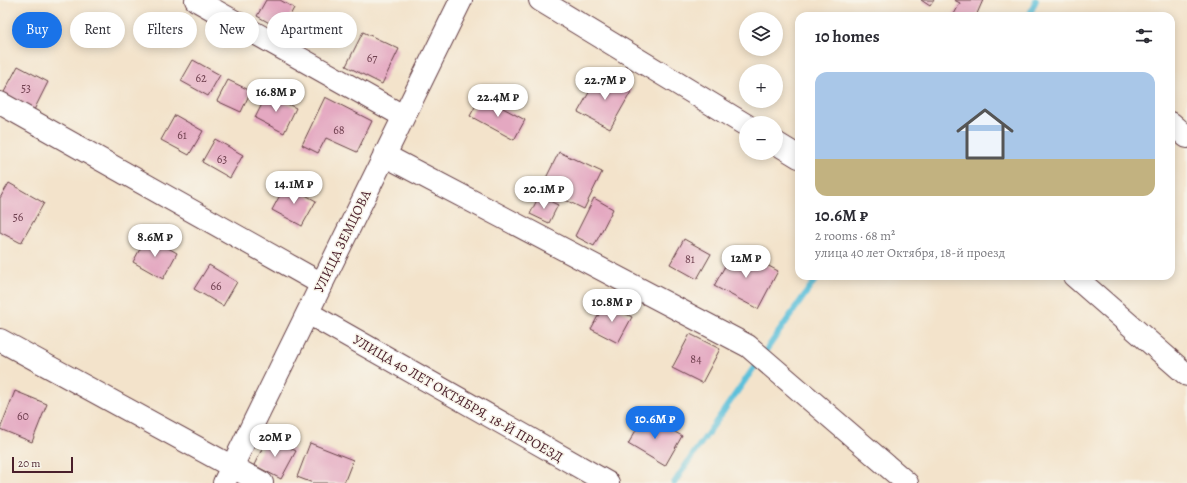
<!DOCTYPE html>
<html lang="en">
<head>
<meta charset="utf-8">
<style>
  :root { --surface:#fff; --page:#f7f7f7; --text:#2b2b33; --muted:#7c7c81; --line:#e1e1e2; --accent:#1a73e8 }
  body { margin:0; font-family:Alegreya,serif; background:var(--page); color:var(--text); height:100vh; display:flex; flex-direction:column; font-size:15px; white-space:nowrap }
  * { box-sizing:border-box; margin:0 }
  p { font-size:13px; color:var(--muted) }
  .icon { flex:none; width:22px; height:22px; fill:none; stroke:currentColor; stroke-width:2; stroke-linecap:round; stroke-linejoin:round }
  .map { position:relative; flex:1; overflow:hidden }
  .panel { position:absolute; left:795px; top:12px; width:380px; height:268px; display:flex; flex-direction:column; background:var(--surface); border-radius:12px; box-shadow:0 2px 10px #0003 }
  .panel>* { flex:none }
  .hud { position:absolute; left:12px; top:12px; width:380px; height:36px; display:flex; gap:8px }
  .tools { position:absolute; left:739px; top:12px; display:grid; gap:8px }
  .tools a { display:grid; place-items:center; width:44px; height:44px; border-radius:50%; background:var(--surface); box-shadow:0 2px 10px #0003; font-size:20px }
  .scale { position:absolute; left:12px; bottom:10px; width:61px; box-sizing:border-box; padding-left:4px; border:2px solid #4a1f2b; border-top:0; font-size:11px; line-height:14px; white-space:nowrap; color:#4a1f2b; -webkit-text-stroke:3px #f7f3e8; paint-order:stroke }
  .price { position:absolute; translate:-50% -34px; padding:0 9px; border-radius:14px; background:#fff; color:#222; font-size:13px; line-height:26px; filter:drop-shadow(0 1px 2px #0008) }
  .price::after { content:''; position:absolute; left:50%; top:24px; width:12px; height:9px; margin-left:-6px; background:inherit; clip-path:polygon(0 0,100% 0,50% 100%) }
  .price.current { background:var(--accent); color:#fff }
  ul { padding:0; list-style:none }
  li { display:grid; align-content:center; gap:8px; height:212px; padding:0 20px }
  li+li { border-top:1px solid var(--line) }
  li span { display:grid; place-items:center; height:124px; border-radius:12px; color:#555 }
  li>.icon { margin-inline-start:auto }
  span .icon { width:72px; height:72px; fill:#fffc; stroke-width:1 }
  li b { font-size:17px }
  h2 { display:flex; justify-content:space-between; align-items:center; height:48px; padding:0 20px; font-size:17px }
  .chip { padding:0 14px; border-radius:18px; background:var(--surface); box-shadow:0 2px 10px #0003; font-size:14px; line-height:36px }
  .chip.current { background:var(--accent); color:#fff }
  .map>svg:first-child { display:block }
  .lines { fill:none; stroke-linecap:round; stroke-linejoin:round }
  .stream { stroke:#5cc0da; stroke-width:6 }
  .building { fill:#e4a8c1 }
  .minor-casing { stroke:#633c43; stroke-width:24 }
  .minor { stroke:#fff; stroke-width:22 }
  .labels { text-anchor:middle; stroke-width:3; stroke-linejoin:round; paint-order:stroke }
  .number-label { font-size:12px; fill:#704150 }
  .street-label { font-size:14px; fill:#4a1f2b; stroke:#f7f3e8 }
</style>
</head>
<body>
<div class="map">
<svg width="1187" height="483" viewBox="0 0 1187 483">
  <rect width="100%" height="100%" fill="#f7f3e8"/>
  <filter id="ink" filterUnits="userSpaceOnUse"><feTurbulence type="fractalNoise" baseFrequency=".025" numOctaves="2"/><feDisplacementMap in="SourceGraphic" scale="8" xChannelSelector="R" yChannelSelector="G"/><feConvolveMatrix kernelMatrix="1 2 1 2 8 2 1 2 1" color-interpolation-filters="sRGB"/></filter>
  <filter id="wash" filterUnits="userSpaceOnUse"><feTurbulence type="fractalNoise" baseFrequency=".012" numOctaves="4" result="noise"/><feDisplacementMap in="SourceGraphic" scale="16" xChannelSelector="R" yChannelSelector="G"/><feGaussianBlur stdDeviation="0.9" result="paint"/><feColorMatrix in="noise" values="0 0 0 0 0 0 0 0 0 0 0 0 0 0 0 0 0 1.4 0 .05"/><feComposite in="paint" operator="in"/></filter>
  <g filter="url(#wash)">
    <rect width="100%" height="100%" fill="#f3e3cb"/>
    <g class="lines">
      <g class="stream">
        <path d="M1029,16L1036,0"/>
        <path d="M674,483L692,456L818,276"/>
      </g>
    </g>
    <g id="blocks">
      <g class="building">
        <path d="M266,0H280L294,8L282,30L257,16Z"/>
        <path d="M921,0H934L930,6Z"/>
        <path d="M954,0H983L976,16H953L960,3Z"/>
        <path d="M363,32L399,49L382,84L346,66Z"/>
        <path d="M193,60L220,75L208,96L181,81Z"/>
        <path d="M18,66L48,82L34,110L3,94Z"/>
        <path d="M600,73L632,90L610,129L578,112Z"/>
        <path d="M228,80L251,91L241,112L217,101Z"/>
        <path d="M267,94L296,108L284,133L255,118Z"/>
        <path d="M481,96L525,120L514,140L470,116Z"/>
        <path d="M325,97L372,121L357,152L326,138L318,153L302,145Z"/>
        <path d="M175,115L203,131L189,155L161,140Z"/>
        <path d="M215,139L243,155L230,178L202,162Z"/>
        <path d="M559,152L602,172L584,209L541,188Z"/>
        <path d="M9,183L44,203L21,243L0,232V198Z"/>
        <path d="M286,184L316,201L302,226L272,210Z"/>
        <path d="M539,196L558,205L549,223L530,214Z"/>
        <path d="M594,198L613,209L594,246L575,236Z"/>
        <path d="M147,236L177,253L163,279L133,262Z"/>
        <path d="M684,239L711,254L697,279L670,264Z"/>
        <path d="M735,248L778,271L758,309L714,286Z"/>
        <path d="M209,265L237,282L223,306L194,289Z"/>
        <path d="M605,303L632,317L618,343L591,329Z"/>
        <path d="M690,334L720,349L702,383L672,368Z"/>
        <path d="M15,391L47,404L32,442L0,429Z"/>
        <path d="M645,415L682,436L665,466L628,444Z"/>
        <path d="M268,437L296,451L281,479L254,465Z"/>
        <path d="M310,443L353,460L344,483H313L297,477Z"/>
      </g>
    </g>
  </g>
  <g filter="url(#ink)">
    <use href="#blocks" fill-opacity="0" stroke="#633c43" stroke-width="1"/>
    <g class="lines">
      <defs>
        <g id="minor">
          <path d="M196,0L403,116"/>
          <path d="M540,0L746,125"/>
          <path d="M0,103L322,284"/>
          <path d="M1171,123L1187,137"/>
          <path d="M776,143L799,157"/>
          <path d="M384,155L748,346L907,483"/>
          <path d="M1074,276L1187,375"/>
          <path d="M308,313L608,483"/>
          <path d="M0,340L262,483"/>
          <path d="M224,483L461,0"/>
        </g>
      </defs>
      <use href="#minor" class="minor-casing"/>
      <use href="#minor" class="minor"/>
    </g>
  </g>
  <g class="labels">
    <g class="number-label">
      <text x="372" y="62">67</text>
      <text x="201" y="82">62</text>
      <text x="26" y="92">53</text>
      <text x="339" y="134">68</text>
      <text x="182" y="139">61</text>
      <text x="222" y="163">63</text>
      <text x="18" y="221">56</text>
      <text x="690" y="263">81</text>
      <text x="216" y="290">66</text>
      <text x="696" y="363">84</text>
      <text x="23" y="420">60</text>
    </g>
    <g class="street-label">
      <text transform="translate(342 241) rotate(-64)" y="5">УЛИЦА ЗЕМЦОВА</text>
      <text transform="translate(458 398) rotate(30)" y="5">УЛИЦА 40 ЛЕТ ОКТЯБРЯ, 18-Й ПРОЕЗД</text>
    </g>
  </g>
</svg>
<div class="tools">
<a><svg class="icon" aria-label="layers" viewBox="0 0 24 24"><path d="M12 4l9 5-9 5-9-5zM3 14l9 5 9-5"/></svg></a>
<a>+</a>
<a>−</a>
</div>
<div class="scale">20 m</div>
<b class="price" style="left:605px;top:101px">22.7M ₽</b>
<b class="price" style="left:276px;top:113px">16.8M ₽</b>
<b class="price" style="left:498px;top:118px">22.4M ₽</b>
<b class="price" style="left:294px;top:205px">14.1M ₽</b>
<b class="price" style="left:544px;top:210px">20.1M ₽</b>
<b class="price" style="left:155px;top:258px">8.6M ₽</b>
<b class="price" style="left:746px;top:279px">12M ₽</b>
<b class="price" style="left:612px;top:323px">10.8M ₽</b>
<b class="price current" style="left:655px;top:440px">10.6M ₽</b>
<b class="price" style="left:275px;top:458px">20M ₽</b>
<div class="hud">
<a class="chip current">Buy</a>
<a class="chip">Rent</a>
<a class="chip">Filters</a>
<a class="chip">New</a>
<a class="chip">Apartment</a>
</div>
<section class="panel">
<h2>10 homes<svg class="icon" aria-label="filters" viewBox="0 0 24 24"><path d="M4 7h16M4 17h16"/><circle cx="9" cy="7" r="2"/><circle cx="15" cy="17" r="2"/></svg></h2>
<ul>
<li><span style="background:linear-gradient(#a9c7e8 70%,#c2b280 0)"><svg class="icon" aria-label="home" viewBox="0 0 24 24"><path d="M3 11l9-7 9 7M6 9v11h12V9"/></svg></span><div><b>10.6M ₽</b><p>2 rooms · 68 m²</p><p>улица 40 лет Октября, 18-й проезд</p></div></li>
</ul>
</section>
</div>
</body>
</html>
